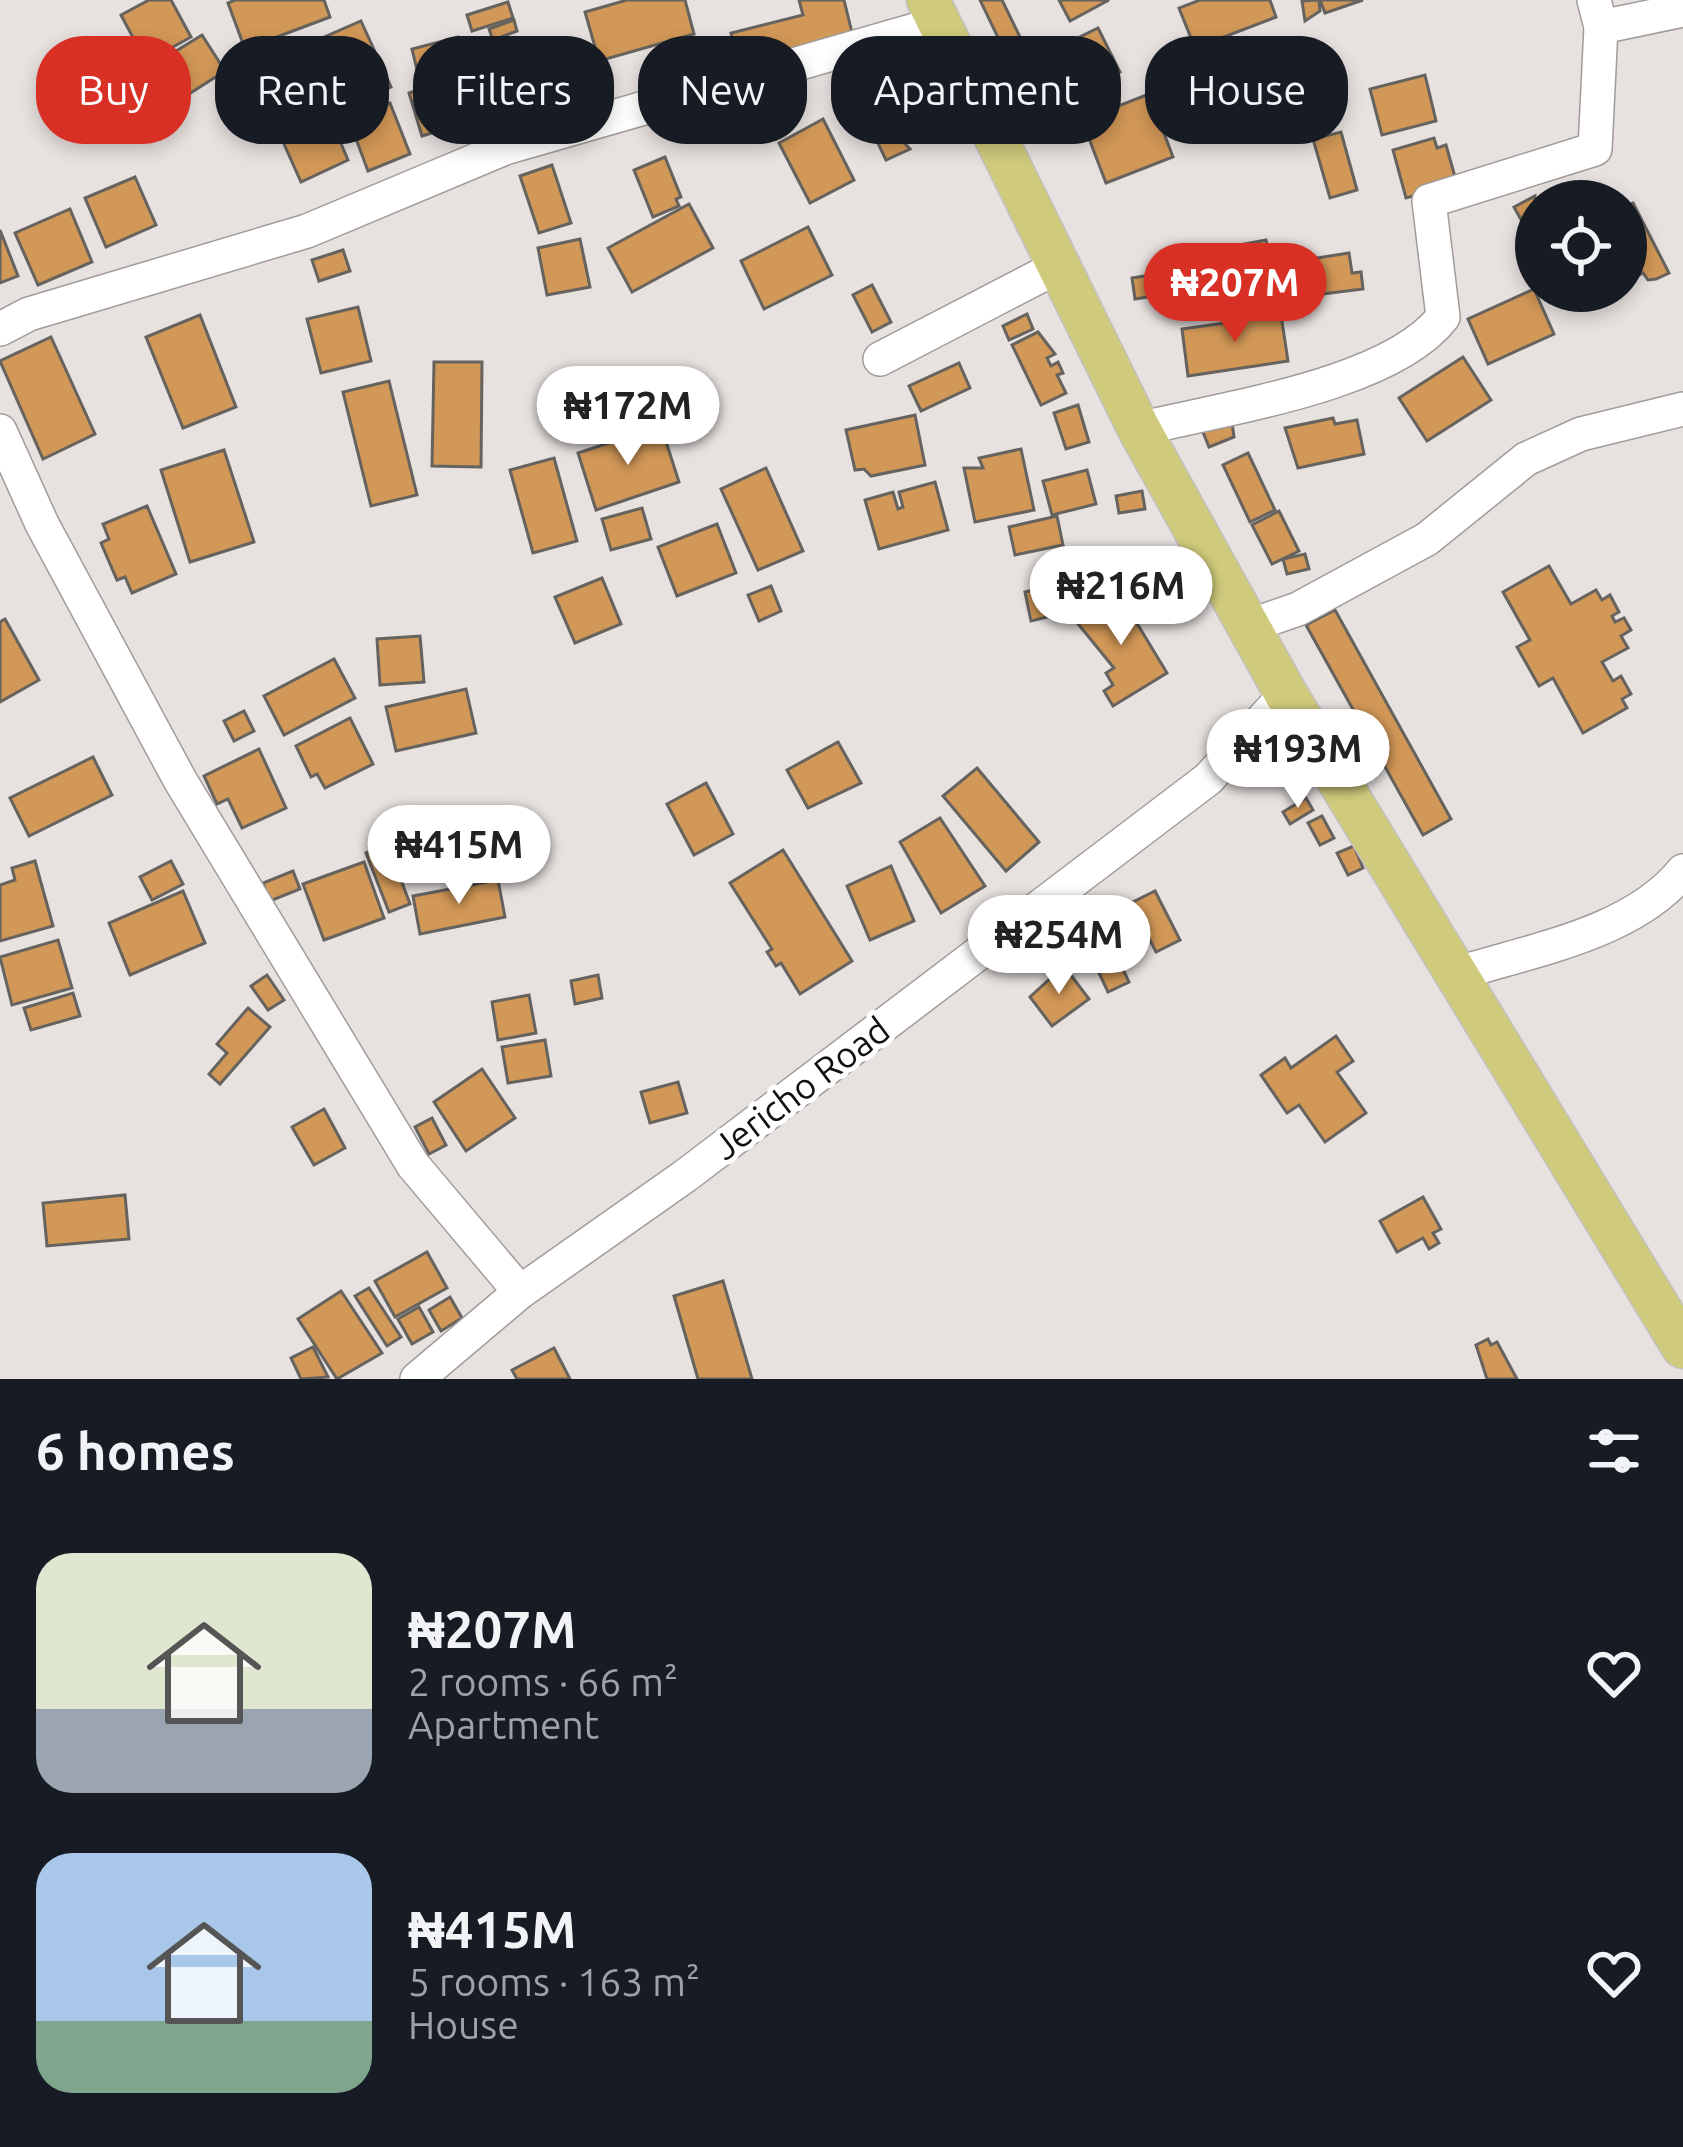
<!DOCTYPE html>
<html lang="en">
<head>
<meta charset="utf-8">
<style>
  :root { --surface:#171b24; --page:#242831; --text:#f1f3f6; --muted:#9ea1a6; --accent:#d93025 }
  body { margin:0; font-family:Ubuntu,sans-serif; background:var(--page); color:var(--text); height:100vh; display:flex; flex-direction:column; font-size:45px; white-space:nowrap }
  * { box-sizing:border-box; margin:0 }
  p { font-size:39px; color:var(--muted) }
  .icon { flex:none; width:66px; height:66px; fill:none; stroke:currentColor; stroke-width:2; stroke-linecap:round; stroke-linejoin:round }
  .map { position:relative; height:1379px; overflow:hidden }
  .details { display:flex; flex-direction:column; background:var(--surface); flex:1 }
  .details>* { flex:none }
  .guide { position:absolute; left:36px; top:36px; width:1611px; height:108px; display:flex; gap:24px }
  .controls { position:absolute; left:1515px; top:180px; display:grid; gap:24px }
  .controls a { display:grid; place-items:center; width:132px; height:132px; border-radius:50%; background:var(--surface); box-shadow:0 6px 18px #0003; font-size:60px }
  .price { position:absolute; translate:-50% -102px; padding:0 27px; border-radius:42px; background:#fff; color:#222; font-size:39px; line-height:78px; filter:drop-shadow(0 3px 6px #0008) }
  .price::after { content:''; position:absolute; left:50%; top:72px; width:36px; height:27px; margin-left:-18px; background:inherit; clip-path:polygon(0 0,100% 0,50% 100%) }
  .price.active { background:var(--accent); color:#fff }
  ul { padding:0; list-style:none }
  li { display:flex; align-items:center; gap:36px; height:300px; padding:0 36px }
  li span { display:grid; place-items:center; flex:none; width:336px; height:240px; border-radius:36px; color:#555 }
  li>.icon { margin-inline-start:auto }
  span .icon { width:144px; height:144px; fill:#fffc; stroke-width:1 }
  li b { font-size:51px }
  h2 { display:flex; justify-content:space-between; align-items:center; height:144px; padding:0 36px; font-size:51px }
  .tag { padding:0 42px; border-radius:48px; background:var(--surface); box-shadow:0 6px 18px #0003; font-size:42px; line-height:108px }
  .tag.active { background:var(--accent); color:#fff }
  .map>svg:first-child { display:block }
  .building { fill:#d29857; stroke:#66635f; stroke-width:3 }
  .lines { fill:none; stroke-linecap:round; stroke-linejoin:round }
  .minor-casing { stroke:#a19c99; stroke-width:36 }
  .major-casing { stroke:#c1c1c1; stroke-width:45 }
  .minor { stroke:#fff; stroke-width:33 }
  .major { stroke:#d0cb7c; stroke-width:42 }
  .labels { text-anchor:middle; stroke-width:10; stroke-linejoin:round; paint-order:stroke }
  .street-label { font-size:36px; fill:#12100f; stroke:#fff }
</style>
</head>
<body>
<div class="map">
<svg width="1683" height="1379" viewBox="0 0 1683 1379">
  <rect width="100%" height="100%" fill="#e7e1df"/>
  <g class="building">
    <path d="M149,0H171L191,37L146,62L121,15Z"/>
    <path d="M235,0H324L330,17L245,49L228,3Z"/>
    <path d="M627,0H685L694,34L599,61L585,12Z"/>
    <path d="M799,0H844L854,41L740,71L731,33L803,15Z"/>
    <path d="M980,0H1002L1021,39L1003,48Z"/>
    <path d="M1059,0H1109L1070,21Z"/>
    <path d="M1200,0H1270L1276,17L1195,48L1179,8Z"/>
    <path d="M1319,0L1320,11L1305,21L1302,1Z"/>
    <path d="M1320,0H1363L1325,13Z"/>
    <path d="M508,2L513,18L472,31L467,15Z"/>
    <path d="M514,20L517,31L493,40L489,29Z"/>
    <path d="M361,21L391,87L343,109L313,42Z"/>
    <path d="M1098,28L1120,72L1052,106L1031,61Z"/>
    <path d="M202,35L225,71L178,101L155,64Z"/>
    <path d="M458,37L465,62L418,74L412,49Z"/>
    <path d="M713,47L718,78L693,83L688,52Z"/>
    <path d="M1009,50L1023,79L1003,88L990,59Z"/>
    <path d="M502,63L511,101L485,107L476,69Z"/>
    <path d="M875,68L904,129L895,133L910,149L886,160L848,80Z"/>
    <path d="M1425,75L1436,121L1382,135L1370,89Z"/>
    <path d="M459,76L473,120L422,136L409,93Z"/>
    <path d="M1149,94L1173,157L1106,183L1082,120Z"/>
    <path d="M390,103L410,154L368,171L349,120Z"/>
    <path d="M328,113L348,160L301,182L280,135Z"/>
    <path d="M823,119L854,180L810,203L779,143Z"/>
    <path d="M1341,132L1357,190L1330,198L1313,139Z"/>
    <path d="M1434,138L1437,148L1446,145L1457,184L1406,198L1393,150Z"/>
    <path d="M665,157L681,197L676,199L679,206L653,217L634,170Z"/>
    <path d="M552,165L571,223L539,233L520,176Z"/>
    <path d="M135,177L156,225L106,247L85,198Z"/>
    <path d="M1535,196L1536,237L1532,239L1514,207Z"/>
    <path d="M1633,203L1669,273L1656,279L1648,280L1643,273L1626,282V207Z"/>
    <path d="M689,204L713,248L632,292L608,248Z"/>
    <path d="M70,209L92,262L38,285L15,233Z"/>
    <path d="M808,227L832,275L764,309L741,261Z"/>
    <path d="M0,230L18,276L0,283Z"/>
    <path d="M580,239L590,287L547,295L538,248Z"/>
    <path d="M1266,240L1276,288L1239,295L1229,247Z"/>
    <path d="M343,250L350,271L319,281L312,260Z"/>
    <path d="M1349,253L1352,273L1361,272L1363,289L1322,294L1317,258Z"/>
    <path d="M1199,267L1202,288L1135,299L1132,278Z"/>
    <path d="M872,285L891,322L872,332L853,295Z"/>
    <path d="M1534,289L1554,334L1488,364L1468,319Z"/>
    <path d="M1289,295L1291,312L1274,314L1272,297Z"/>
    <path d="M358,307L371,361L321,373L307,319Z"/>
    <path d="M1027,314L1033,329L1009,340L1003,326Z"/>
    <path d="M200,315L236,407L183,428L146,337Z"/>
    <path d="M1281,315L1288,361L1188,376L1182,329Z"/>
    <path d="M1038,332L1055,354L1047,358L1051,366L1058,362L1063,373L1057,375L1066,393L1041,405L1012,345Z"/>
    <path d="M51,337L95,434L43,459L0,361Z"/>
    <path d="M1463,357L1491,400L1427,441L1399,398Z"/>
    <path d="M434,362H482L481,467L432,466Z"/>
    <path d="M959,363L970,388L921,411L909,386Z"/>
    <path d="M389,381L417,495L371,506L343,392Z"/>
    <path d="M1078,405L1089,442L1066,449L1054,413Z"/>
    <path d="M915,415L925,465L871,476L864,469L855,470L846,430Z"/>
    <path d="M1231,415L1234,437L1209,447L1201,427Z"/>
    <path d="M1333,418L1335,424L1357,420L1364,454L1298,468L1285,428Z"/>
    <path d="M661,426L679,482L596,510L578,453Z"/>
    <path d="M1021,449L1034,510L975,522L964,468H983L979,458Z"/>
    <path d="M224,450L254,542L190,562L161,470Z"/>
    <path d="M1248,453L1275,510L1250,522L1223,465Z"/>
    <path d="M554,458L577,541L533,553L510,470Z"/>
    <path d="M766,468L803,551L758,570L721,489Z"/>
    <path d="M1087,470L1096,504L1052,515L1043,481Z"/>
    <path d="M935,482L948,530L879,549L865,500L893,492L898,509L903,507L899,492Z"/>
    <path d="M1142,491L1145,509L1119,513L1116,496Z"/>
    <path d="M147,506L176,574L132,593L125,577L117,580L101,543L109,539L103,524Z"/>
    <path d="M642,508L651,539L611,550L602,519Z"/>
    <path d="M1279,511L1299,551L1272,564L1252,525Z"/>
    <path d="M1057,516L1063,545L1015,555L1009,527Z"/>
    <path d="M717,524L736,573L677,596L658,547Z"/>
    <path d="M1305,554L1309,569L1287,574L1283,559Z"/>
    <path d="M1549,566L1571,604L1596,590L1602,600L1610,595L1619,612L1612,616L1615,622L1624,618L1631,630L1621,636L1628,648L1602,662L1613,681L1621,676L1631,694L1622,699L1627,708L1583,733L1553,678L1539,686L1517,647L1530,640L1503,592Z"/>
    <path d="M602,578L621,624L575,643L555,597Z"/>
    <path d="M1074,581L1081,609L1031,621L1025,592Z"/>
    <path d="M771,586L781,611L759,621L748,595Z"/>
    <path d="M1118,592L1167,673L1113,706L1104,691L1113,685L1106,673L1114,668L1074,619Z"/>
    <path d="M1335,610L1451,819L1423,835L1306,625Z"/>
    <path d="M5,619L39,680L0,702V622Z"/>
    <path d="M420,636L424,682L380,685L377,639Z"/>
    <path d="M334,659L355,698L284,735L264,696Z"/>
    <path d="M466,689L476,733L396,751L386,707Z"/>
    <path d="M244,711L254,731L234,741L224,721Z"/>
    <path d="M350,718L373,764L325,788L317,774L311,777L296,746Z"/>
    <path d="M838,742L861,783L808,808L787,770Z"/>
    <path d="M259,749L286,808L242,828L228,799L217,804L204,776Z"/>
    <path d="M93,757L112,795L29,836L10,798Z"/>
    <path d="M977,768L1039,842L1006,871L943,796Z"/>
    <path d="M706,783L733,834L694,855L667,804Z"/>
    <path d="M1306,798L1313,810L1290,824L1283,812Z"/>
    <path d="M1322,816L1334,838L1320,845L1308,823Z"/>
    <path d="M940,818L985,886L941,913L900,842Z"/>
    <path d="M388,845L410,904L389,912L366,853Z"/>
    <path d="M1354,846L1363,868L1348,875L1337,853Z"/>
    <path d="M783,850L852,961L800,994L781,963L776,966L767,952L772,949L730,883Z"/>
    <path d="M35,861L53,926L0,941V885L15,880L12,868Z"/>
    <path d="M171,861L183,884L152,900L140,877Z"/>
    <path d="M364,862L384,918L324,940L303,884Z"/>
    <path d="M891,866L914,921L870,940L847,886Z"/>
    <path d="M293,871L300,889L270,901L263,883Z"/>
    <path d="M498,880L505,917L420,934L413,896Z"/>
    <path d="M183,891L205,943L130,975L109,923Z"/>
    <path d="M1155,891L1180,940L1156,952L1131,903Z"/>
    <path d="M58,940L72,988L12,1005L0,957Z"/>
    <path d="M1120,963L1129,982L1108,992L1099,973Z"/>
    <path d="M1064,966L1089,999L1052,1026L1030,997Z"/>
    <path d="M267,975L284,1000L268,1010L251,986Z"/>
    <path d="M598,975L602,998L575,1004L571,981Z"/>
    <path d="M73,993L80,1016L31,1030L24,1008Z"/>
    <path d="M529,995L536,1033L498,1040L492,1002Z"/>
    <path d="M248,1008L270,1027L220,1084L209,1074L227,1053L217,1044Z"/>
    <path d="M1336,1036L1353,1061L1337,1072L1366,1113L1325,1142L1299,1105L1287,1113L1261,1075L1285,1058L1291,1068Z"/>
    <path d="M545,1040L551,1076L508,1083L502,1047Z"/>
    <path d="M482,1069L515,1118L466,1151L434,1102Z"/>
    <path d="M678,1082L687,1113L650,1123L641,1092Z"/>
    <path d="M324,1109L345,1148L314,1165L292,1127Z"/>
    <path d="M432,1118L446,1145L429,1154L415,1127Z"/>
    <path d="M125,1195L129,1239L47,1246L43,1203Z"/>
    <path d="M1423,1197L1441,1229L1433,1233L1439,1243L1429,1249L1423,1238L1397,1252L1380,1221Z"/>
    <path d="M427,1252L447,1288L395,1317L375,1281Z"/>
    <path d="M723,1281L752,1379H698L674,1296Z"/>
    <path d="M369,1288L401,1337L387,1346L355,1296Z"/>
    <path d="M341,1291L382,1353L337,1379L298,1319Z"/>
    <path d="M450,1297L462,1318L441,1331L429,1310Z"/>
    <path d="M419,1307L433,1332L412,1344L398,1319Z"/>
    <path d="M1488,1339L1491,1345L1497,1342L1517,1379H1487L1476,1345Z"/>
    <path d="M313,1347L328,1377L301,1379L291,1358Z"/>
    <path d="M554,1348L570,1379H517L512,1370Z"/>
  </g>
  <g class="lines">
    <defs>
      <g id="minor">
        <path d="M1601,27L1683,10"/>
        <path d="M0,329L29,314L307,231L505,148L939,23"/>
        <path d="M880,359L1059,266"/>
        <path d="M1139,429C1224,408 1391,385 1443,317L1429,201L1595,149L1601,27L1594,0"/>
        <path d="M0,431L42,524L180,780L413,1165L520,1292"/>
        <path d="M1252,625L1298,609L1427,539L1526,459L1581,434L1683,409"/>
        <path d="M1456,974C1531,950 1632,934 1683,871"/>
        <path d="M417,1379L520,1292L685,1176L1208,779L1286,694"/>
      </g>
      <path id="major" d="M928,0L1139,429L1286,694L1683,1347"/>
    </defs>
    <use href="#minor" class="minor-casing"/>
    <use href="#major" class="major-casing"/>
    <use href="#minor" class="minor"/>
    <use href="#major" class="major"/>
  </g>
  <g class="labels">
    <g class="street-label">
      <text transform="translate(801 1088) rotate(-37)" y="13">Jericho Road</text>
    </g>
  </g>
</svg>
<div class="controls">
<a><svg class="icon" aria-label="locate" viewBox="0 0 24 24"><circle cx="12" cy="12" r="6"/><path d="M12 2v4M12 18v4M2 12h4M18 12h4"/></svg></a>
</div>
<b class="price active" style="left:1235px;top:345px">₦207M</b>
<b class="price" style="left:628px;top:468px">₦172M</b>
<b class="price" style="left:1121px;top:648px">₦216M</b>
<b class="price" style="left:1298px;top:811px">₦193M</b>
<b class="price" style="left:459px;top:907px">₦415M</b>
<b class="price" style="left:1059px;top:997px">₦254M</b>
<div class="guide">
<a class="tag active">Buy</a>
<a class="tag">Rent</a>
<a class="tag">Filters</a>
<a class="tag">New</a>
<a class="tag">Apartment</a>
<a class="tag">House</a>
</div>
</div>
<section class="details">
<h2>6 homes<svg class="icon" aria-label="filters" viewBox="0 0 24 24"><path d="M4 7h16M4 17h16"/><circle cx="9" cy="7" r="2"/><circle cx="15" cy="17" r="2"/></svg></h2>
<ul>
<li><span style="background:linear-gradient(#dfe7d0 65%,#9aa5b1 0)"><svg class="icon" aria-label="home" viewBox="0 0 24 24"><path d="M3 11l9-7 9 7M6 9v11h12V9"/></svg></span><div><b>₦207M</b><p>2 rooms · 66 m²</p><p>Apartment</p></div><svg class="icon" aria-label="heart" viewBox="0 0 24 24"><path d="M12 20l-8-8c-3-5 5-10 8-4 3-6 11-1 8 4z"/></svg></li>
<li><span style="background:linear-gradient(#a9c7e8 70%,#7fa58c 0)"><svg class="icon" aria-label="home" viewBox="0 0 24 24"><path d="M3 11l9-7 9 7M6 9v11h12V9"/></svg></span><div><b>₦415M</b><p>5 rooms · 163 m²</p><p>House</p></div><svg class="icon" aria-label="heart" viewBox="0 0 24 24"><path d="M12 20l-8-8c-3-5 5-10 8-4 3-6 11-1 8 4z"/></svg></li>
</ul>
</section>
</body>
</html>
